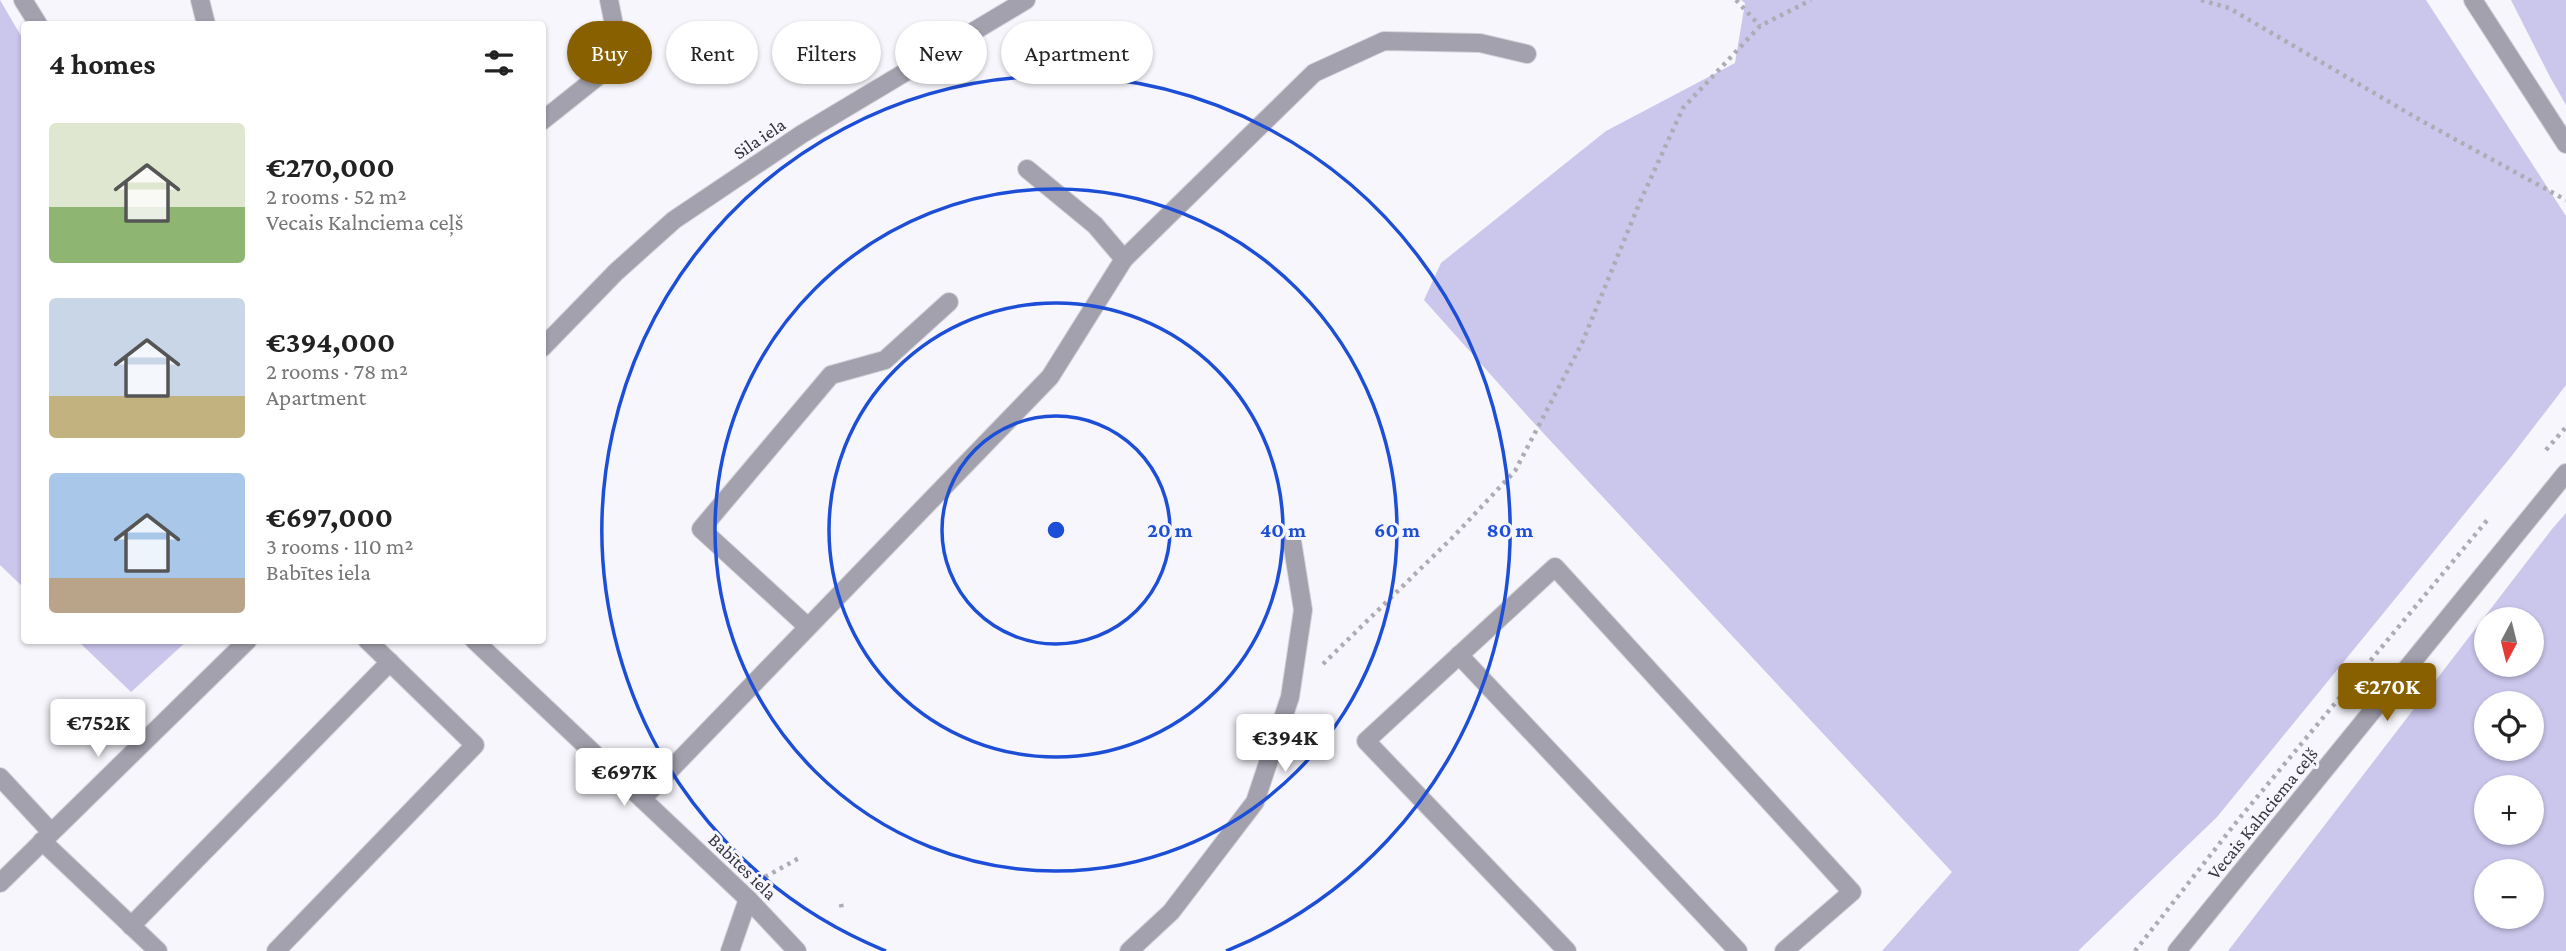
<!DOCTYPE html>
<html lang="en">
<head>
<meta charset="utf-8">
<style>
  :root { --surface:#fff; --page:#f6f6f6; --text:#222; --muted:#767676; --accent:#886000 }
  body { margin:0; font-family:"Crimson Pro",serif; background:var(--page); color:var(--text); height:100vh; display:flex; flex-direction:column; font-size:26px; white-space:nowrap }
  * { box-sizing:border-box; margin:0 }
  p { font-size:23px; color:var(--muted) }
  .icon { flex:none; width:38px; height:38px; fill:none; stroke:currentColor; stroke-width:2; stroke-linecap:round; stroke-linejoin:round }
  .map { position:relative; flex:1; overflow:hidden }
  .panel { position:absolute; left:21px; top:21px; width:525px; height:623px; display:flex; flex-direction:column; background:var(--surface); border-radius:7px; box-shadow:0 2px 5px #0004 }
  .panel>* { flex:none }
  .guide { position:absolute; left:567px; top:21px; width:665px; height:63px; display:flex; gap:14px }
  .needle { width:46px; rotate:187deg }
  .tools { position:absolute; left:2474px; top:607px; display:grid; gap:14px }
  .tools a { display:grid; place-items:center; width:70px; height:70px; border-radius:50%; background:var(--surface); box-shadow:0 2px 5px #0004; font-size:35px }
  .price { position:absolute; translate:-50% -60px; padding:0 16px; border-radius:7px; background:#fff; color:#222; font-size:23px; line-height:46px; filter:drop-shadow(0 2px 4px #0008) }
  .price::after { content:''; position:absolute; left:50%; top:42px; width:21px; height:16px; margin-left:-10px; background:inherit; clip-path:polygon(0 0,100% 0,50% 100%) }
  .price.selected { background:var(--accent); color:#fff }
  ul { padding:0; list-style:none }
  li { display:flex; align-items:center; gap:21px; height:175px; padding:0 28px }
  li span { display:grid; place-items:center; flex:none; width:196px; height:140px; border-radius:7px; color:#555 }
  li>.icon { margin-inline-start:auto }
  span .icon { width:84px; height:84px; fill:#fffc; stroke-width:1 }
  li b { font-size:30px }
  h2 { display:flex; justify-content:space-between; align-items:center; height:84px; padding:0 28px; font-size:30px }
  .tag { padding:0 24px; border-radius:32px; background:var(--surface); box-shadow:0 2px 5px #0004; font-size:24px; line-height:63px }
  .tag.selected { background:var(--accent); color:#fff }
  .map>svg:first-child { display:block }
  .green { fill:#cac6ec; fill-rule:evenodd }
  .lines { fill:none; stroke-linecap:round; stroke-linejoin:round }
  .minor-casing { stroke:#d4d3da; stroke-width:20 }
  .path { stroke:#adacb4; stroke-width:4.5; stroke-dasharray:3.5 5; stroke-linecap:butt }
  .minor { stroke:#a2a1ad; stroke-width:18 }
  .ring { fill:none; stroke:#1d4ed8; stroke-width:3.5 }
  .labels { text-anchor:middle; stroke-width:6; stroke-linejoin:round; paint-order:stroke }
  .street-label { font-size:19px; fill:#35343f; stroke:#f7f6fc }
  .centre { fill:#1d4ed8; stroke:#f7f6fc; stroke-width:3.5 }
  .ring-label { font-size:21px; text-anchor:middle; font-weight:bold; fill:#1d4ed8; stroke:#f7f6fc; stroke-width:6; stroke-linejoin:round; paint-order:stroke }
</style>
</head>
<body>
<div class="map">
<svg width="2566" height="951" viewBox="0 0 2566 951">
  <rect width="100%" height="100%" fill="#f7f6fc"/>
  <g class="green">
    <path d="M0,0L24,41V588L0,565Z"/>
    <path d="M1741,0H2426L2566,216V385L2510,458L2217,817L2078,951H1882L1952,872L1533,422L1424,300L1441,263L1606,131L1735,63L1745,3Z"/>
    <path d="M2511,0H2566V105L2550,77Z"/>
    <path d="M2566,513V951H2228L2552,529ZM2487,620H2532V665H2487ZM2487,704H2532V749H2487ZM2487,788H2532V833H2487ZM2487,872H2532V917H2487Z"/>
    <path d="M78,641H187L131,692Z"/>
  </g>
  <g class="lines">
    <defs>
      <g id="minor">
        <path d="M23,0L38,24"/>
        <path d="M200,0L206,24"/>
        <path d="M2473,0L2566,144"/>
        <path d="M542,121L601,74L616,35L609,0"/>
        <path d="M1124,259L1314,73L1384,41L1480,43L1527,54"/>
        <path d="M542,348L616,272L674,220L802,134L1026,0"/>
        <path d="M808,627L701,529L831,375L885,360L949,302"/>
        <path d="M474,640L748,899L797,951"/>
        <path d="M1459,655L1738,951"/>
        <path d="M0,777L51,832"/>
        <path d="M642,799L1050,377L1124,259L1095,225L1027,169"/>
        <path d="M42,841L158,951"/>
        <path d="M0,883L248,640"/>
        <path d="M131,926L390,662"/>
        <path d="M276,951L475,745L367,640"/>
        <path d="M730,951L748,899"/>
        <path d="M1129,951L1171,912L1255,802L1290,697L1303,610L1292,541"/>
        <path d="M1567,951L1366,741L1555,567L1852,892L1784,951"/>
        <path d="M2177,951L2566,473"/>
      </g>
    </defs>
    <use href="#minor" class="minor-casing"/>
    <g class="path">
      <path d="M1736,0L1760,26"/>
      <path d="M2201,0L2229,8L2420,120L2566,200"/>
      <path d="M2546,450L2566,427"/>
      <path d="M1323,664L1454,536L1515,471L1582,343L1639,204L1683,108L1760,26L1811,0"/>
      <path d="M765,877L801,857"/>
      <path d="M841,904L842,909"/>
      <path d="M2135,951L2238,820L2489,518"/>
    </g>
    <use href="#minor" class="minor"/>
  </g>
  <g class="ring">
    <circle cx="1056" cy="530" r="114"/>
    <circle cx="1056" cy="530" r="227"/>
    <circle cx="1056" cy="530" r="341"/>
    <path d="M886 951A454 454 0 1 1 1226 951"/>
  </g>
  <g class="labels">
    <g class="street-label">
      <text transform="translate(759 138) rotate(-34)" y="7">Sila iela</text>
      <text transform="translate(2262 813) rotate(-51)" y="7">Vecais Kalnciema ceļš</text>
      <text transform="translate(743 866) rotate(44)" y="7">Babītes iela</text>
    </g>
  </g>
  <circle cx="1056" cy="530" r="10" class="centre"/>
  <g class="ring-label">
    <text x="1170" y="537">20 m</text>
    <text x="1283" y="537">40 m</text>
    <text x="1397" y="537">60 m</text>
    <text x="1510" y="537">80 m</text>
  </g>
</svg>
<div class="tools">
<a><svg class="needle" viewBox="-14 -14 28 28"><path d="M0-13l5 13h-10z" fill="#e53935"/><path d="M0 13l5-13h-10z" fill="#767676"/></svg></a>
<a><svg class="icon" aria-label="locate" viewBox="0 0 24 24"><circle cx="12" cy="12" r="6"/><path d="M12 2v4M12 18v4M2 12h4M18 12h4"/></svg></a>
<a>+</a>
<a>−</a>
</div>
<b class="price selected" style="left:2387px;top:723px">€270K</b>
<b class="price" style="left:98px;top:759px">€752K</b>
<b class="price" style="left:1285px;top:774px">€394K</b>
<b class="price" style="left:624px;top:808px">€697K</b>
<div class="guide">
<a class="tag selected">Buy</a>
<a class="tag">Rent</a>
<a class="tag">Filters</a>
<a class="tag">New</a>
<a class="tag">Apartment</a>
</div>
<section class="panel">
<h2>4 homes<svg class="icon" aria-label="filters" viewBox="0 0 24 24"><path d="M4 7h16M4 17h16"/><circle cx="9" cy="7" r="2"/><circle cx="15" cy="17" r="2"/></svg></h2>
<ul>
<li><span style="background:linear-gradient(#dfe7d0 60%,#8fb573 0)"><svg class="icon" aria-label="home" viewBox="0 0 24 24"><path d="M3 11l9-7 9 7M6 9v11h12V9"/></svg></span><div><b>€270,000</b><p>2 rooms · 52 m²</p><p>Vecais Kalnciema ceļš</p></div></li>
<li><span style="background:linear-gradient(#c9d6e8 70%,#c2b280 0)"><svg class="icon" aria-label="home" viewBox="0 0 24 24"><path d="M3 11l9-7 9 7M6 9v11h12V9"/></svg></span><div><b>€394,000</b><p>2 rooms · 78 m²</p><p>Apartment</p></div></li>
<li><span style="background:linear-gradient(#a9c7e8 75%,#b9a48a 0)"><svg class="icon" aria-label="home" viewBox="0 0 24 24"><path d="M3 11l9-7 9 7M6 9v11h12V9"/></svg></span><div><b>€697,000</b><p>3 rooms · 110 m²</p><p>Babītes iela</p></div></li>
</ul>
</section>
</div>
</body>
</html>
